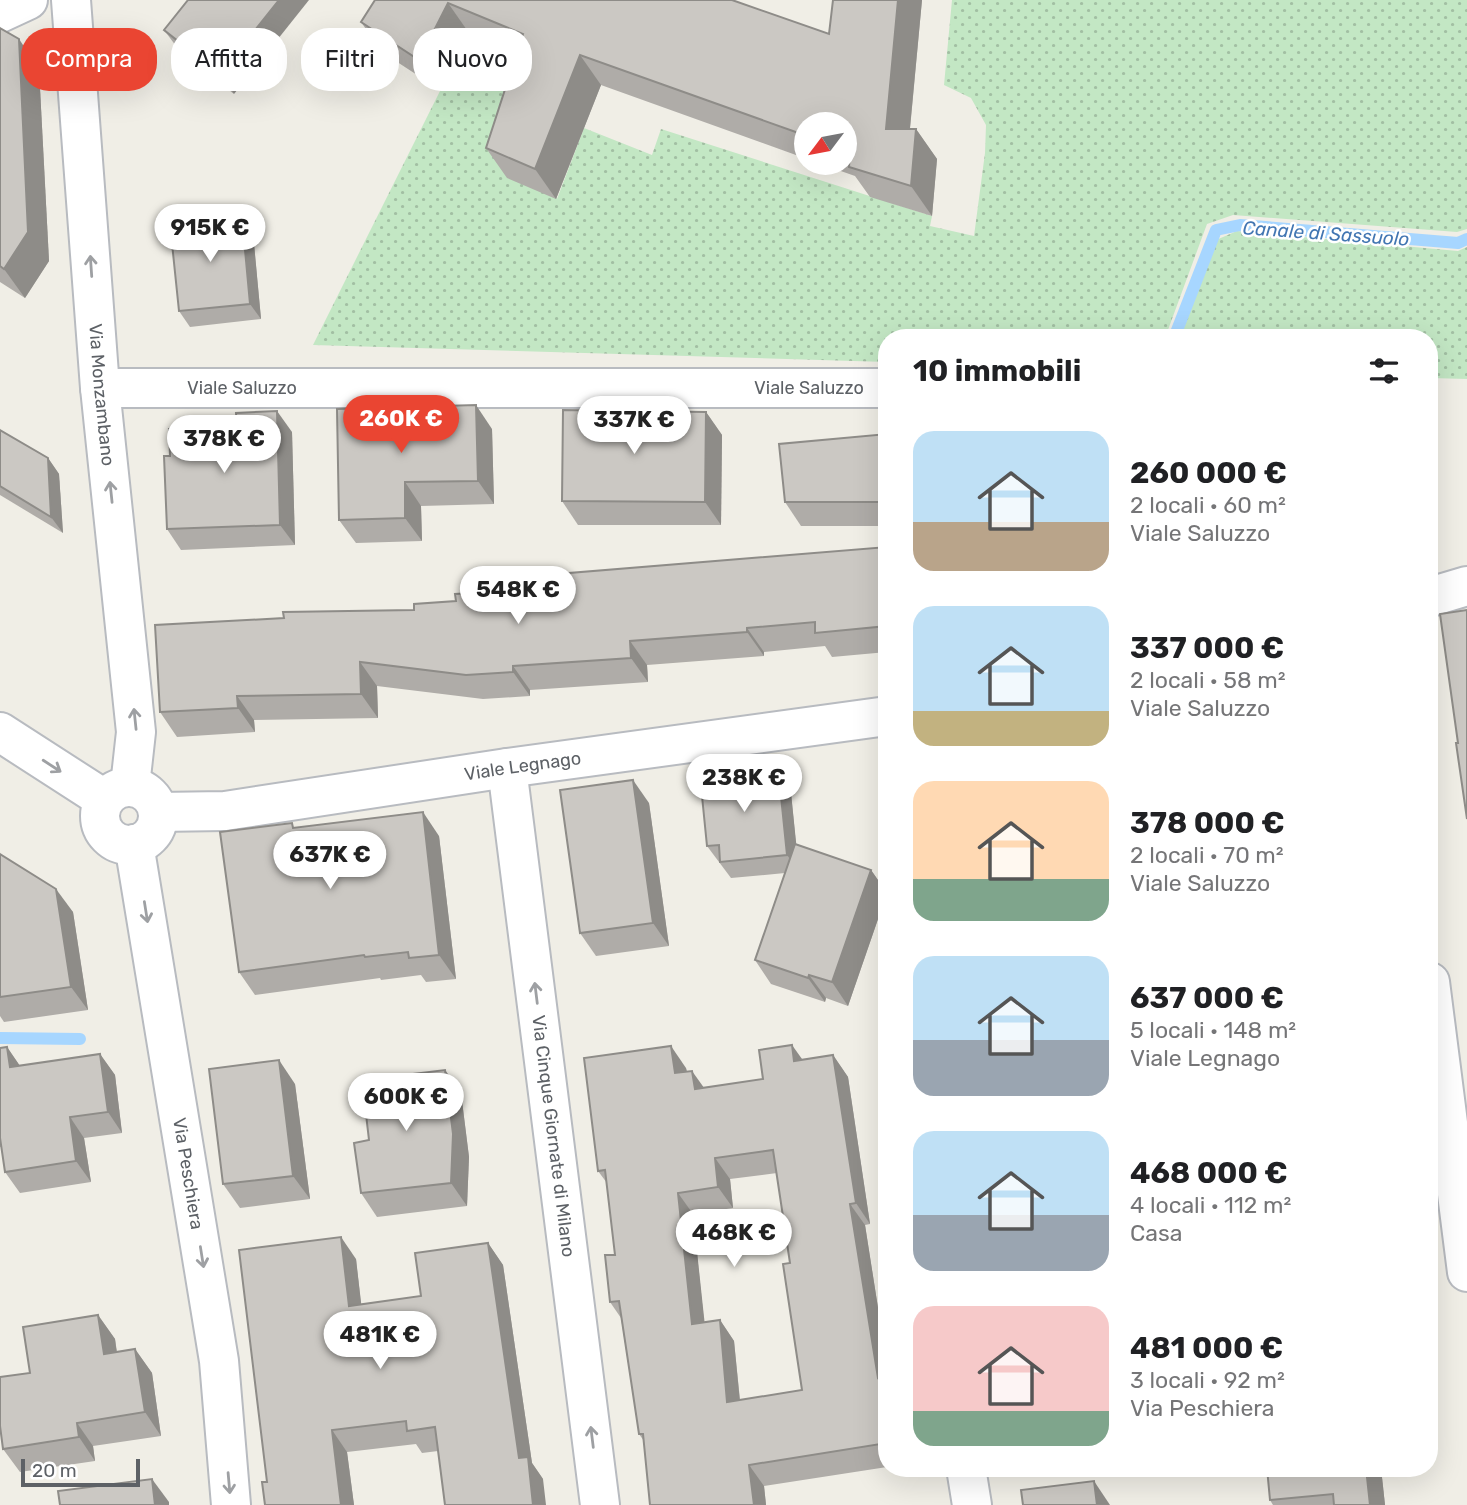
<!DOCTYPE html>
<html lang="it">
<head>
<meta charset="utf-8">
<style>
  :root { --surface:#fff; --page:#f2f2f2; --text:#202124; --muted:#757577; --accent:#ea4532 }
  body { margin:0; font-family:Rubik,sans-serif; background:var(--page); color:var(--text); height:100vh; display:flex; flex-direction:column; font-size:26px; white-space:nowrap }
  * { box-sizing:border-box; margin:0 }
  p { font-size:23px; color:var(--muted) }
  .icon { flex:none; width:38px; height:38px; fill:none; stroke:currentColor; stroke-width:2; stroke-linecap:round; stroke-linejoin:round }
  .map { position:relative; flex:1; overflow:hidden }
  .details { position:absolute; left:878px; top:329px; width:560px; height:1148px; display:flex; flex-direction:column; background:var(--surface); border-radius:28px; box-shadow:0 7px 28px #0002 }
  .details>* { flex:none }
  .banner { position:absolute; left:21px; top:28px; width:665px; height:63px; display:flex; gap:14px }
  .needle { width:46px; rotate:238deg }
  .controls { position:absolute; left:794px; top:112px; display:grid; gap:14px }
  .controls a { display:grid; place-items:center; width:63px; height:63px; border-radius:50%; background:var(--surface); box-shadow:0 7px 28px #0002; font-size:35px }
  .scale { position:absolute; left:21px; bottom:18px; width:119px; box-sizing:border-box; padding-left:7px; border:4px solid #5d6166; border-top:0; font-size:19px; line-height:24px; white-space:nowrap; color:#5d6166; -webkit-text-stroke:5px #fff; paint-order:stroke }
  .price { position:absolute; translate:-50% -60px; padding:0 16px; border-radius:24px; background:#fff; color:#222; font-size:23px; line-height:46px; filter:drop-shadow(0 2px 4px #0008) }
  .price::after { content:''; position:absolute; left:50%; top:42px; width:21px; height:16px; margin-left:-10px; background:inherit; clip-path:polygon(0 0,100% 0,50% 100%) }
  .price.active { background:var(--accent); color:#fff }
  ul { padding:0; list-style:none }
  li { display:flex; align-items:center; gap:21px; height:175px; padding:0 35px }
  li span { display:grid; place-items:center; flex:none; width:196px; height:140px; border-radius:21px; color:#555 }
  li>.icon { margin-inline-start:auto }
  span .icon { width:84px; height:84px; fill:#fffc; stroke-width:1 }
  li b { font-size:30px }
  h2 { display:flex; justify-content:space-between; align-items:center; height:84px; padding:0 35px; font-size:30px }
  .chip { padding:0 24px; border-radius:28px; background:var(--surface); box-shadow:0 7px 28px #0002; font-size:24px; line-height:63px }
  .chip.active { background:var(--accent); color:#fff }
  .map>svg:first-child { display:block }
  .grass { fill:url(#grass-dots) }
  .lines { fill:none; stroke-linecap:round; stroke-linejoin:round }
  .stream { stroke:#a7d6ff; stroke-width:12 }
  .minor-casing { stroke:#b8bbc0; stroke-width:42 }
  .minor { stroke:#fff; stroke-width:38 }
  .wall { fill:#afaca8; fill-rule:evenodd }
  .shaded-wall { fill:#8e8c88 }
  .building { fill:#cbc8c3; stroke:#8e8c88; stroke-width:2; fill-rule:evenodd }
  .oneway { stroke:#9ea0a3 }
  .labels { text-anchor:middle; stroke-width:5; stroke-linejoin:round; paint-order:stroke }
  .street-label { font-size:18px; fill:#5d6166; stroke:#fff }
  .water-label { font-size:19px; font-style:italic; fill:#4276b2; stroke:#fff }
</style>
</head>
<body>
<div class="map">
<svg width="1467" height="1505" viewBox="0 0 1467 1505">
  <defs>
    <pattern id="grass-dots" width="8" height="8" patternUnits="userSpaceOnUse" patternTransform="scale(1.75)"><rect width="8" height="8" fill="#c3e7c4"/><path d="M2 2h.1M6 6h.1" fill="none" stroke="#a2bfa3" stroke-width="1.8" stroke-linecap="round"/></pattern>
  </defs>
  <rect width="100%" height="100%" fill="#f0eee6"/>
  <g class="grass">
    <path d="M952,0H1467V229L1457,232L1233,215L1207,224L1165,338H887V362L313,345L469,33L544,64L557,199L584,128L652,155L661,129L932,216L930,226L974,236L985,153L986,125L971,98L944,85Z"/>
    <path d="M1237,231L1458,251L1467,247V379L1430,378V338H1180L1216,240Z"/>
  </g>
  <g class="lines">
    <g class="stream">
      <path d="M1174,338L1216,230L1240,225L1458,243L1467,239"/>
      <path d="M0,1038L80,1039"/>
    </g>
    <defs>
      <g id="minor">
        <path id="s1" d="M71,0L100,388L136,732L130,786"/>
        <path d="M0,13L28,0"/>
        <path id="s2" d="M100,388H887"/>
        <path d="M1430,597L1467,586"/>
        <path d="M0,732L104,799"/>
        <path id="s3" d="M507,768L600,1505"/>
        <circle cx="129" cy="816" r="29"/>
        <path id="s4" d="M158,812L225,811L507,768L887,716"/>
        <path id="s5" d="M134,844L219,1361L231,1505"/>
        <path d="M1430,982L1467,1272"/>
        <path d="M966,1468L972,1505"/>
      </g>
    </defs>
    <use href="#minor" class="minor-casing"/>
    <use href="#minor" class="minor"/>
  </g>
  <g class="wall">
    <path d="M188,0L234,94L179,50L164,30Z"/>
    <path d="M375,0H732L829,34L833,0H922L910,129H916L937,159L932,216L870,197L855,176L818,163H845V124H807V159L601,85L556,199L507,178L486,148L517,53L469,33L440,90L382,52L361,22Z"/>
    <path d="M0,28L39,69L49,261L25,298L0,282Z"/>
    <path d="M242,217L253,233L261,319L190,327L179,311Z"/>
    <path d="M706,412L722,435L721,525H578L562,501Z"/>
    <path d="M237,426L292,432L295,545L181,550L167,529L170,456Z"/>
    <path d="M492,429L494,504L421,506L422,541L356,543L339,520Z"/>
    <path d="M0,430L48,458L59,474L63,533L0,495Z"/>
    <path d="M887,434V526H801L785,502Z"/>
    <path d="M887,547V652L832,657L825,646L764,652V656L647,665L648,682L530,690V696L483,699L377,686L378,718L254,720L255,732L177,737L160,712L284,618L414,610L456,601L547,589Z"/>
    <path d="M778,767L790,783L796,844L871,870L887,893L848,1006L826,998L825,1002L771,984L755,960L785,873L731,878L707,846Z"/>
    <path d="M649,803L669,946L596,956L580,933Z"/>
    <path d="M295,828L439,836L456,979L426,982L421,975L381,980L380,978L255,995L239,972Z"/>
    <path d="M0,854L73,912L88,1010L4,1022L0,1016Z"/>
    <path d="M7,1047L20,1066L100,1054L115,1075L122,1133L84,1138L91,1182L20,1193L5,1172L1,1147H0V1048Z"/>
    <path d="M833,1055L848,1077L870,1224L865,1225L887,1365V1467L764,1486L766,1505H650L644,1441L639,1434L621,1318L610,1302L615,1255L607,1183L598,1171L686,1068L687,1071L704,1088L763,1079L802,1060ZM777,1173L790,1263L802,1390L740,1400L734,1341L720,1320L704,1322L693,1214L733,1208L730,1179Z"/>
    <path d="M445,1070L461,1093L469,1157L467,1206L377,1217L361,1193L369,1140Z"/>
    <path d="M295,1084L310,1199L240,1208L223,1184Z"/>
    <path d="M488,1243L503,1265L532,1463L543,1479L438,1451L422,1453L416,1444L347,1452L354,1505H265L267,1482L356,1259L361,1304L421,1296Z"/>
    <path d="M98,1315L115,1339L117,1352L135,1349L152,1373L161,1436L93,1446L95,1461L20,1472L3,1449L30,1373Z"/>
    <path d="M1381,1468L1385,1505H1273L1270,1500Z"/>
  </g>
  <g class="shaded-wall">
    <path d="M279,0H309L234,94L220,74Z"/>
    <path d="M898,0H922L907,159L886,129Z"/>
    <path d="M448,3L469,33L440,90L419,60Z"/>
    <path d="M19,39L39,69L49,261L25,298L4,269Z"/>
    <path d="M580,55L601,85L556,199L535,169Z"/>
    <path d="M916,129L937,159L932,216L911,186Z"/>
    <path d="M242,217L253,233L261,319L250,304Z"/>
    <path d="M476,405L492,429L494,504L478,481Z"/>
    <path d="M277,411L292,432L295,545L280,525Z"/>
    <path d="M706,412L722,435L721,525L705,502Z"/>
    <path d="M48,458L59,474L63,533L51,517Z"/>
    <path d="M405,482L421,506L422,541L405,518Z"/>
    <path d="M747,628L764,652V656L747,632Z"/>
    <path d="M630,641L647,665L648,682L631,658Z"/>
    <path d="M360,662L377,686L378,718L361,694Z"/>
    <path d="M513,666L530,690V696L513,672Z"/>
    <path d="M237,696L254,720L255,732L238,708Z"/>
    <path d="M778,767L790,783L799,871L787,855Z"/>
    <path d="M633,780L649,803L669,946L653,923Z"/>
    <path d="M423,812L439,836L456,979L439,955Z"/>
    <path d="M871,870L887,893L848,1006L832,982Z"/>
    <path d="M56,889L73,912L88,1010L71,987Z"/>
    <path d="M809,975L826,998L825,1002L808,978Z"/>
    <path d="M792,1045L807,1066L794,1061Z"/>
    <path d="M671,1046L686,1068L690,1094L675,1073Z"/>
    <path d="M7,1047L22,1069L10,1067Z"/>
    <path d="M100,1054L115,1075L122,1133L108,1112Z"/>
    <path d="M833,1055L848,1077L870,1224L856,1203Z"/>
    <path d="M279,1060L295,1084L310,1199L293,1176Z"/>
    <path d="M445,1070L461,1093L469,1157L467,1206L451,1183Z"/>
    <path d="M692,1071L707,1092L695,1089Z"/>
    <path d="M70,1117L84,1138L91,1182L76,1161Z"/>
    <path d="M715,1158L730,1179L733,1208L718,1187Z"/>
    <path d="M678,1193L693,1214L707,1345L692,1324Z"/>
    <path d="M850,1204L865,1225L887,1365V1425L878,1378Z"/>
    <path d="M341,1237L356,1259L364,1328L349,1306Z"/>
    <path d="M488,1243L503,1265L532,1463L543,1479L546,1505H533L519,1458Z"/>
    <path d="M98,1315L115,1339L120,1378L104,1354Z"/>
    <path d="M720,1320L734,1341L742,1423L727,1402Z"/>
    <path d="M135,1349L152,1373L161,1436L145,1412Z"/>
    <path d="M77,1423L93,1446L95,1461L79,1437Z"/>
    <path d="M332,1430L347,1452L354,1505H341Z"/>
    <path d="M749,1465L764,1486L766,1505H754Z"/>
    <path d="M1366,1468H1381L1385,1505H1370Z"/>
    <path d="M152,1479L169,1502V1505H155Z"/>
    <path d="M1094,1481L1110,1505H1097Z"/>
  </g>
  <g class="building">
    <path d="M188,0H279L220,74L164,30Z"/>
    <path d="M375,0H732L829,34L833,0H898L886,129H916L911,186L849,167L850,152L845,150V124H807V136L580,55L535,169L486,148L523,34L448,3L419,60L361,22Z"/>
    <path d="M0,28L19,39L28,232L4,269L0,266Z"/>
    <path d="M242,217L250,304L179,311L170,224Z"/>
    <path d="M476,405L478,481L405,482V518L339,520L337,409Z"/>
    <path d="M563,410L706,412L705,502L562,501Z"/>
    <path d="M277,411L280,525L167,529L164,456H170L169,429L237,426L236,413Z"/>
    <path d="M0,430L48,458L51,517L0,486Z"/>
    <path d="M887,434V502H785L779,444Z"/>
    <path d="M887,547V626L815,633V622L747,628V632L630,641L631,658L513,666V672L466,675L360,662L361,694L237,696L238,708L160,712L155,625L284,618L283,612L414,610V604L456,601L455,594L547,589L545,575Z"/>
    <path d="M1467,610V819L1456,743H1458L1440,614Z"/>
    <path d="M778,767L787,855L720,862L719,845L707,846L700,776Z"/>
    <path d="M633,780L653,923L580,933L560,790Z"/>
    <path d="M423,812L439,955L409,958L408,952L365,957L364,955L239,972L220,832L292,823L293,828Z"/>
    <path d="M795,844L871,870L832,982L809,975L808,978L755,960Z"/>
    <path d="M0,854L56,889L71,987L0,997Z"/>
    <path d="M792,1045L794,1061L833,1055L856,1203L850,1204L878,1378L880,1377L887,1425V1443L749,1465L754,1505H650L643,1434H639L619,1301L610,1302L605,1255H615L605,1170L598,1171L584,1058L671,1046L675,1073L692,1071L695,1089L763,1079L759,1050ZM773,1150L790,1263L783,1264L802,1390L727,1402L720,1320L692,1324L678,1193L718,1187L715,1158Z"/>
    <path d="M7,1047L10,1067L100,1054L108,1112L70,1117L76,1161L5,1172L0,1138V1048Z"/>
    <path d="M279,1060L293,1176L223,1184L209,1069Z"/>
    <path d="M445,1070L453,1134L451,1183L361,1193L354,1143L369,1140L362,1080Z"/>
    <path d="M341,1237L349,1306L421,1296L415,1253L488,1243L519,1458L528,1457L533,1505H445L435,1427L407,1431L406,1421L332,1430L341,1505H265L262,1482H267L239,1250Z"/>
    <path d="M98,1315L104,1354L135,1349L145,1412L77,1423L79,1437L3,1449L0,1426V1377L30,1373L23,1327Z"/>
    <path d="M1267,1468H1366L1370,1505H1334L1333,1494L1270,1500Z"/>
    <path d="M152,1479L155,1505H60L58,1491Z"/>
    <path d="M1094,1481L1097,1505H1023L1021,1490Z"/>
  </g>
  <defs><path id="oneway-shaft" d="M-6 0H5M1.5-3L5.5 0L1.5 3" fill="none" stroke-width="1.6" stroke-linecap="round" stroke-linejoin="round" transform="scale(1.75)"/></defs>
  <g class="oneway">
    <use href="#oneway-shaft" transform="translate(91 266) rotate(-94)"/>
    <use href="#oneway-shaft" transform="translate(111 492) rotate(-96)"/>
    <use href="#oneway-shaft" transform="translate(135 719) rotate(-96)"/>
    <use href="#oneway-shaft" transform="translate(52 766) rotate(33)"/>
    <use href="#oneway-shaft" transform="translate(146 912) rotate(81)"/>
    <use href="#oneway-shaft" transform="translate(536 993) rotate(-97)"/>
    <use href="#oneway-shaft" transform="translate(202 1257) rotate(81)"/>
    <use href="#oneway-shaft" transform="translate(592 1437) rotate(-97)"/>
    <use href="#oneway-shaft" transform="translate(229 1483) rotate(85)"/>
  </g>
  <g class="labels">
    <g class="street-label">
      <text dy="6" stroke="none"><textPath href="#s2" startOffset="142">Viale Saluzzo</textPath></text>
      <text dy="6" stroke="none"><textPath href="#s2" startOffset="709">Viale Saluzzo</textPath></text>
      <text dy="6" stroke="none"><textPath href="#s1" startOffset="396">Via Monzambano</textPath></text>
      <text dy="6" stroke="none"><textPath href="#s4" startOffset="368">Viale Legnago</textPath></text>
      <text dy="6" stroke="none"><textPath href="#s3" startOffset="371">Via Cinque Giornate di Milano</textPath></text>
      <text dy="6" stroke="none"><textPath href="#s5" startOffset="334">Via Peschiera</textPath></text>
    </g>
    <g class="water-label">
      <text transform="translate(1326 233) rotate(4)" y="7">Canale di Sassuolo</text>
    </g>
  </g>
</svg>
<div class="controls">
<a><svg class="needle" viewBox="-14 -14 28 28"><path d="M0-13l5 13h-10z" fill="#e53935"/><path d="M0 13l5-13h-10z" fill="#757577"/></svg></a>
</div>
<div class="scale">20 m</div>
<b class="price" style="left:210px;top:264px">915K €</b>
<b class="price active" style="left:401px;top:455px">260K €</b>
<b class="price" style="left:634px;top:456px">337K €</b>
<b class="price" style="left:224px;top:475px">378K €</b>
<b class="price" style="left:518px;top:626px">548K €</b>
<b class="price" style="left:744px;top:814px">238K €</b>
<b class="price" style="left:330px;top:891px">637K €</b>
<b class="price" style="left:406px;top:1133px">600K €</b>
<b class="price" style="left:734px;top:1269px">468K €</b>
<b class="price" style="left:380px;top:1371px">481K €</b>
<div class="banner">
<a class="chip active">Compra</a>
<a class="chip">Affitta</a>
<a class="chip">Filtri</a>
<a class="chip">Nuovo</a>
</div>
<section class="details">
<h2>10 immobili<svg class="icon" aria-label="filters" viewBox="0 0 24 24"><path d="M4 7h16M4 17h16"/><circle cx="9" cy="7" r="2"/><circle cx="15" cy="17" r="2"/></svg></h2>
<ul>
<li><span style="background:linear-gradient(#bfe0f5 65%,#b9a48a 0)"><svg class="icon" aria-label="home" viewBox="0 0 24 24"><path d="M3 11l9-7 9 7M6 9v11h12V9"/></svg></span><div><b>260 000 €</b><p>2 locali · 60 m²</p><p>Viale Saluzzo</p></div></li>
<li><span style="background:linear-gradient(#bfe0f5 75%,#c2b280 0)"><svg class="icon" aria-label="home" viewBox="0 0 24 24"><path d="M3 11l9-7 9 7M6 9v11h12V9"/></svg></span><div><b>337 000 €</b><p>2 locali · 58 m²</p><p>Viale Saluzzo</p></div></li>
<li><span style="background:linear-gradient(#ffd9b3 70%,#7fa58c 0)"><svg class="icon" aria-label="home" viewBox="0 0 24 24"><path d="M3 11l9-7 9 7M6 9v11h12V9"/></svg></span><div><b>378 000 €</b><p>2 locali · 70 m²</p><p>Viale Saluzzo</p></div></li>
<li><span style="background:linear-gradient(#bfe0f5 60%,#9aa5b1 0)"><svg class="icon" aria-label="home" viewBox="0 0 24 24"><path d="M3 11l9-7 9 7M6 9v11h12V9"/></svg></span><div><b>637 000 €</b><p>5 locali · 148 m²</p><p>Viale Legnago</p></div></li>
<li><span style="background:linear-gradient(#bfe0f5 60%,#9aa5b1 0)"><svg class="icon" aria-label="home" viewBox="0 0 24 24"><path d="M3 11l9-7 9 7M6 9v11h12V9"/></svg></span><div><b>468 000 €</b><p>4 locali · 112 m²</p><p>Casa</p></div></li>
<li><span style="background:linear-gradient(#f6c9c9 75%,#7fa58c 0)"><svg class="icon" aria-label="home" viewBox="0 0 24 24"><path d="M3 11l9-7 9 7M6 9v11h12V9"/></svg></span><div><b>481 000 €</b><p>3 locali · 92 m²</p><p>Via Peschiera</p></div></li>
</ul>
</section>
</div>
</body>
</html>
